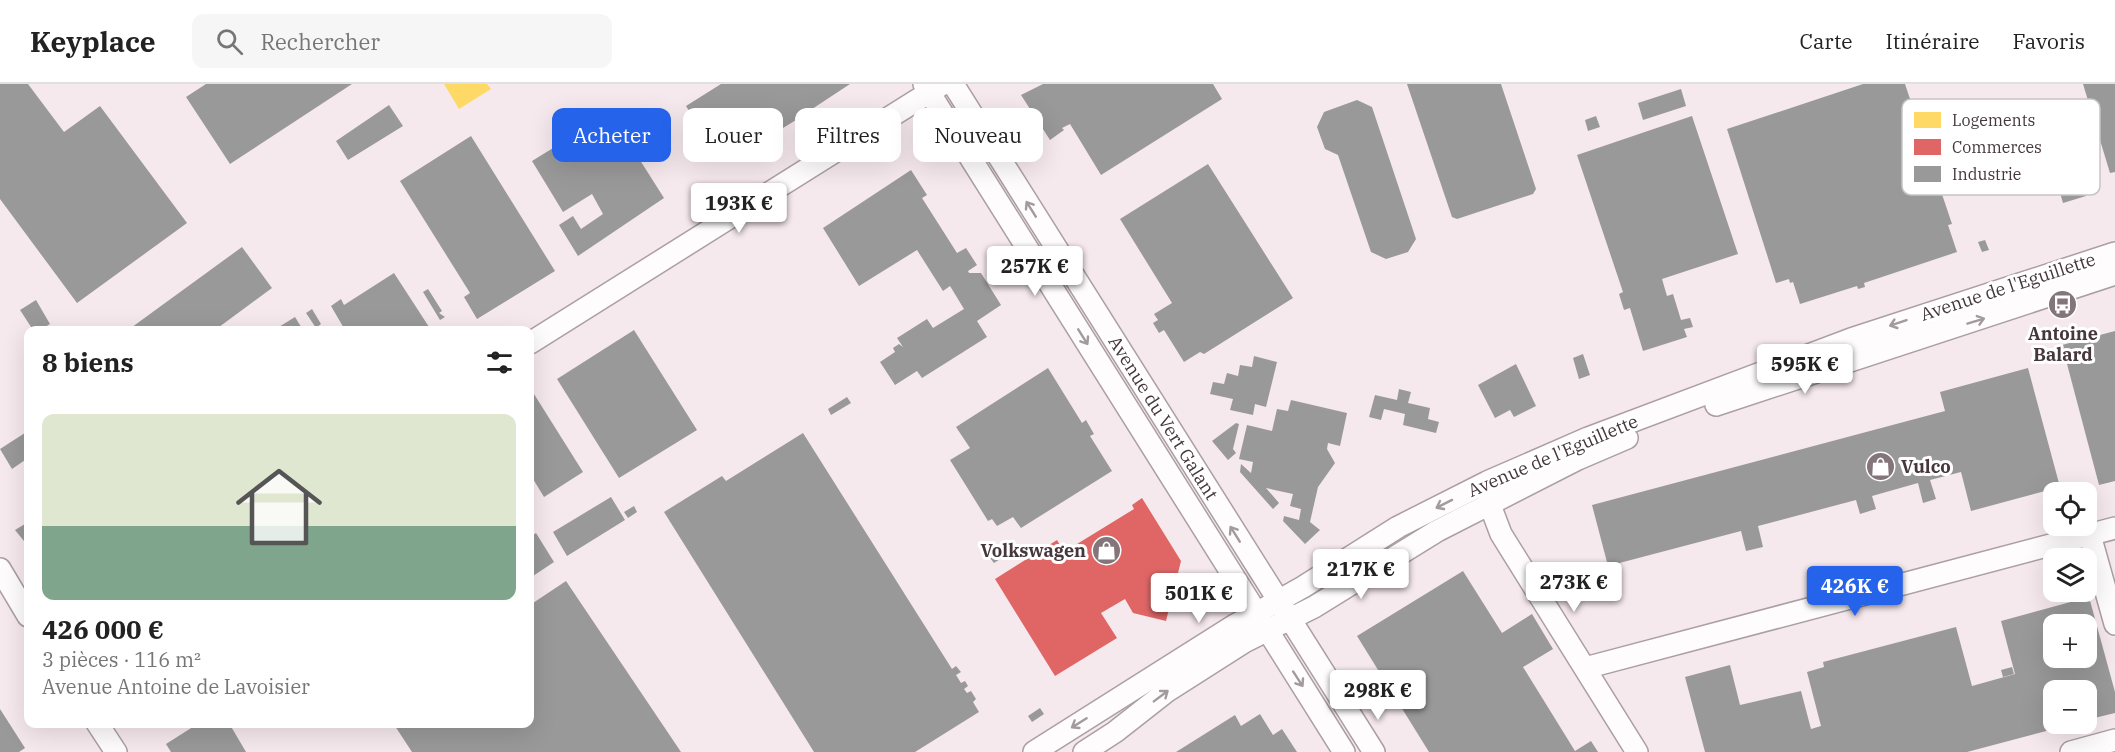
<!DOCTYPE html>
<html lang="fr">
<head>
<meta charset="utf-8">
<style>
  :root { --surface:#fff; --page:#f6f6f6; --text:#222; --muted:#767676; --line:#e0e0e0; --accent:#2563eb }
  body { margin:0; font-family:"IBM Plex Serif",serif; background:var(--page); color:var(--text); height:100vh; display:flex; flex-direction:column; font-size:22px; white-space:nowrap }
  * { box-sizing:border-box; margin:0 }
  p { font-size:20px; color:var(--muted) }
  .icon { flex:none; width:33px; height:33px; fill:none; stroke:currentColor; stroke-width:2; stroke-linecap:round; stroke-linejoin:round }
  .map { position:relative; flex:1; overflow:hidden }
  .details { position:absolute; left:24px; top:242px; width:510px; height:402px; display:flex; flex-direction:column; background:var(--surface); border-radius:12px; box-shadow:0 6px 24px #0002 }
  .details>* { flex:none }
  .guide { position:absolute; left:552px; top:24px; width:570px; height:54px; display:flex; gap:12px }
  .buttons { position:absolute; left:2043px; top:398px; display:grid; gap:12px }
  .buttons a { display:grid; place-items:center; width:54px; height:54px; border-radius:12px; background:var(--surface); box-shadow:0 6px 24px #0002; font-size:30px }
  .price { position:absolute; translate:-50% -51px; padding:0 14px; border-radius:6px; background:#fff; color:#222; font-size:20px; line-height:39px; filter:drop-shadow(0 2px 3px #0008) }
  .price::after { content:''; position:absolute; left:50%; top:36px; width:18px; height:14px; margin-left:-9px; background:inherit; clip-path:polygon(0 0,100% 0,50% 100%) }
  .price.on { background:var(--accent); color:#fff }
  ul { padding:0; list-style:none }
  li { display:grid; align-content:center; gap:12px; height:318px; padding:0 18px }
  li span { display:grid; place-items:center; height:186px; border-radius:12px; color:#555 }
  li>.icon { margin-inline-start:auto }
  span .icon { width:108px; height:108px; fill:#fffc; stroke-width:1 }
  li b { font-size:26px }
  h2 { display:flex; justify-content:space-between; align-items:center; height:72px; padding:0 18px; font-size:26px }
  .pill { padding:0 21px; border-radius:12px; background:var(--surface); box-shadow:0 6px 24px #0002; font-size:21px; line-height:54px }
  .pill.on { background:var(--accent); color:#fff }
  header { display:flex; align-items:center; gap:36px; box-sizing:border-box; height:84px; padding:0 30px; background:var(--surface); border-bottom:2px solid var(--line) }
  header strong { font-size:28px }
  nav { display:flex; gap:33px; margin-inline-start:auto; font-size:21px }
  .search { width:420px; height:54px; background:var(--page); display:flex; align-items:center; gap:15px; box-sizing:border-box; padding:0 21px; border-radius:12px; color:var(--muted); font-size:22px }
  .map>svg:first-child { display:block }
  .homes { fill:#ffd966 }
  .shops { fill:#e06666 }
  .industry { fill:#999; fill-rule:evenodd }
  .lines { fill:none; stroke-linecap:round; stroke-linejoin:round }
  .minor-casing { stroke:#ab9fa3; stroke-width:24 }
  .minor { stroke:#fefcfc; stroke-width:21 }
  .oneway { stroke:#a29a9c }
  .labels { text-anchor:middle; stroke-width:6; stroke-linejoin:round; paint-order:stroke }
  .street-label { font-size:18px; fill:#45373b; stroke:#fff }
  .poi-label { font-size:18px; font-weight:bold; fill:#45373b; stroke:#fff }
  .key { fill:#fff; stroke:#c7c3c4; stroke-width:1.5 }
  .key-label { font-size:16px; fill:#45373b }
</style>
</head>
<body>
<header>
<strong>Keyplace</strong>
<div class="search"><svg class="icon" aria-label="search" viewBox="0 0 24 24"><circle cx="10" cy="10" r="6"/><path d="M15 15l6 6"/></svg>Rechercher</div>
<nav><a>Carte</a><a>Itinéraire</a><a>Favoris</a></nav>
</header>
<div class="map">
<svg width="2115" height="668" viewBox="0 0 2115 668">
  <rect width="100%" height="100%" fill="#f6e9ed"/>
  <path class="homes" d="M444,0H487L491,5L459,25Z"/>
  <path class="shops" d="M1142,414L1181,477L1166,537L1133,529L1125,515L1101,529L1117,554L1055,592L995,495L1057,456L1064,468L1134,425L1132,421Z"/>
  <g class="industry">
    <path d="M0,0H28L64,48L100,22L187,139L77,219L0,115Z"/>
    <path d="M206,0H352L230,80L186,13Z"/>
    <path d="M721,0H850L800,33L801,37L798,39L796,36L770,52L757,32L710,61L686,22Z"/>
    <path d="M1043,0H1213L1222,15L1101,91L1070,40L1062,44L1064,46L1050,56L1021,11Z"/>
    <path d="M1407,0H1501L1536,105L1533,110L1457,135L1452,133Z"/>
    <path d="M1863,0H1905L1952,140L1948,141L1957,168L1864,199L1865,203L1858,205L1857,202L1800,220L1793,198L1790,199L1789,195L1776,199L1727,45Z"/>
    <path d="M2083,0H2115V88L2110,89Z"/>
    <path d="M1681,5L1686,22L1643,36L1638,19Z"/>
    <path d="M1357,16L1372,23L1416,155L1408,168L1386,175L1371,168L1338,71L1325,65L1317,43L1324,28Z"/>
    <path d="M389,21L403,42L348,76L336,57Z"/>
    <path d="M610,29L664,114L578,172L559,141L573,132L581,145L603,130L592,110L563,128L532,77Z"/>
    <path d="M1596,32L1600,43L1588,47L1585,36Z"/>
    <path d="M1692,32L1738,170L1662,195L1667,212L1673,210L1681,236L1690,234L1693,243L1684,245L1687,253L1643,267L1630,224L1624,226L1619,210L1623,208L1577,71Z"/>
    <path d="M471,52L555,187L477,235L464,213L470,209L400,97Z"/>
    <path d="M2076,78L2086,112L2063,119L2053,85Z"/>
    <path d="M1208,80L1293,214L1204,270L1200,268L1184,278L1164,246L1159,249L1153,239L1158,236L1154,230L1172,219L1120,135Z"/>
    <path d="M911,86L927,111L922,114L957,169L966,164L977,181L968,187L969,189H981L1001,221L977,237L987,253L922,294L917,287L895,301L880,278L895,268L893,264L899,260L903,263L897,254L927,235L933,244L964,225L950,202L943,207L917,166L859,202L823,144Z"/>
    <path d="M1985,156L1989,166L1982,168L1978,158Z"/>
    <path d="M242,163L272,204L215,246H128Z"/>
    <path d="M394,189L431,246H345L331,222L341,215L344,221Z"/>
    <path d="M428,205L442,227L439,229L445,233L440,236L423,208Z"/>
    <path d="M36,216L50,240L40,246H33L20,226Z"/>
    <path d="M312,225L321,240L316,244L306,229Z"/>
    <path d="M295,233L303,246H274Z"/>
    <path d="M634,246L697,346L619,394L557,295Z"/>
    <path d="M2115,247V397L2099,401L2062,261Z"/>
    <path d="M1583,270L1590,291L1579,295L1573,274Z"/>
    <path d="M1254,272L1277,278L1266,323L1255,320L1253,331L1230,326L1233,315L1210,310L1213,298L1224,300L1227,289L1238,292L1240,281L1252,283Z"/>
    <path d="M1516,280L1536,322L1514,333L1510,326L1495,334L1478,301Z"/>
    <path d="M1048,284L1082,339L1086,336L1094,350L1090,352L1112,387L1021,444L1013,433L997,442L992,435L988,437L950,376L970,364L956,343Z"/>
    <path d="M2028,284L2060,403L1971,427L1961,388L1930,396L1936,415L1923,419L1918,399L1872,412L1876,425L1860,430L1856,416L1758,442L1763,463L1746,467L1741,447L1608,482L1592,421L1945,327L1940,308Z"/>
    <path d="M1399,305L1411,308L1408,319L1430,324L1428,335L1439,338L1436,349L1403,341L1405,330L1384,325L1381,336L1369,333L1375,311L1397,316Z"/>
    <path d="M534,310L583,388L544,413L530,390V313Z"/>
    <path d="M847,313L851,319L831,331L828,325Z"/>
    <path d="M1291,316L1347,329L1340,362L1328,359L1327,365L1335,379L1318,403L1310,438L1320,446L1305,460L1283,437L1284,432L1299,436L1301,425L1290,422L1293,410L1266,404L1279,419L1273,425L1240,388L1241,380L1251,389L1253,378L1239,375L1247,341L1272,347L1277,325L1288,327Z"/>
    <path d="M1236,339L1239,340L1233,365L1236,369L1228,376L1212,357Z"/>
    <path d="M28,347V374L12,385L0,365Z"/>
    <path d="M803,349L952,585L956,582L961,588L956,591L961,599L965,597L968,602L964,605L967,609L971,607L976,615L973,618L979,628L915,668H814L664,428L722,392L726,397Z"/>
    <path d="M611,413L625,436L567,472L553,448Z"/>
    <path d="M634,422L637,428L628,434L624,428Z"/>
    <path d="M25,440L28,441V462L15,446Z"/>
    <path d="M536,449L554,478L530,494V453Z"/>
    <path d="M1002,468L1005,472L994,479L990,474Z"/>
    <path d="M1463,487L1502,549L1532,530L1553,565L1523,583L1575,667L1591,657L1598,668H1429L1357,552Z"/>
    <path d="M566,497L681,668H412L393,639H530V521Z"/>
    <path d="M2089,513L2115,608V629L2086,636V606H2054V639L2073,640L1967,668H1705L1685,593L1730,581L1740,621L1801,607L1811,645L1821,642L1807,588L1824,583L1823,578L1956,543L1972,602L2015,590L2001,537ZM2054,540H2086V573H2054Z"/>
    <path d="M2012,583L2014,590L2003,593L2001,586Z"/>
    <path d="M1040,624L1044,630L1032,638L1028,632Z"/>
    <path d="M0,625L25,664L19,668H0Z"/>
    <path d="M1260,630L1273,651L1282,645L1297,668H1176L1235,631L1241,642Z"/>
    <path d="M199,639H229L246,668H171L166,660Z"/>
  </g>
  <g class="lines">
    <defs>
      <g id="minor">
        <path d="M924,0L1344,668"/>
        <path d="M953,0L1374,668"/>
        <path d="M530,259L941,1"/>
        <path d="M1716,321L2115,190"/>
        <path d="M1488,407L1490,421L1501,450L1637,668"/>
        <path d="M2090,451L2115,540"/>
        <path d="M0,485L28,532"/>
        <path d="M1585,584L2115,444"/>
        <path d="M97,639L116,668"/>
        <path d="M1034,668L1235,541L1303,503L1398,443L1487,398L1588,354L1851,255L2115,169"/>
        <path d="M1084,668L1115,648L1166,608L1246,557L1314,523L1437,447L1578,375L1627,354"/>
        <path d="M2071,668L2115,656"/>
      </g>
    </defs>
    <use href="#minor" class="minor-casing"/>
    <use href="#minor" class="minor"/>
  </g>
  <defs><path id="oneway-shaft" d="M-6 0H5M1.5-3L5.5 0L1.5 3" fill="none" stroke-width="1.6" stroke-linecap="round" stroke-linejoin="round" transform="scale(1.5)"/></defs>
  <g class="oneway">
    <use href="#oneway-shaft" transform="translate(1031 125) rotate(-122)"/>
    <use href="#oneway-shaft" transform="translate(1976 237) rotate(-17)"/>
    <use href="#oneway-shaft" transform="translate(1898 239) rotate(161)"/>
    <use href="#oneway-shaft" transform="translate(1083 253) rotate(58)"/>
    <use href="#oneway-shaft" transform="translate(1444 420) rotate(153)"/>
    <use href="#oneway-shaft" transform="translate(1235 450) rotate(-122)"/>
    <use href="#oneway-shaft" transform="translate(1298 595) rotate(57)"/>
    <use href="#oneway-shaft" transform="translate(1161 612) rotate(-37)"/>
    <use href="#oneway-shaft" transform="translate(1079 639) rotate(148)"/>
  </g>
  <defs>
    <symbol id="bus-disc" viewBox="-11 -11 22 22"><circle r="9.5" fill="#837579" stroke="#fff"/><path d="M-5-6H5V4H4V6H2V4H-2V6H-4V4H-5ZM-3.5-4V0h7V-4ZM-3.5 1.2v1.5H-2V1.2ZM2 1.2v1.5H3.5V1.2Z" fill="#fff"/></symbol>
    <symbol id="shop-disc" viewBox="-11 -11 22 22"><circle r="9.5" fill="#837579" stroke="#fff"/><path d="M-5-2.5h2.3a2.7 3.5 0 0 1 5.4 0H5L5.5 6h-11ZM-1.5-2.5h3a1.5 2.3 0 0 0-3 0Z" fill="#fff"/></symbol>
  </defs>
  <g fill-rule="evenodd">
    <use href="#bus-disc" x="2046" y="204" width="33" height="33"/>
    <use href="#shop-disc" x="1864" y="366" width="33" height="33"/>
    <use href="#shop-disc" x="1090" y="450" width="33" height="33"/>
  </g>
  <g class="labels">
    <g class="street-label">
      <text transform="translate(2008 203) rotate(-18)" y="6">Avenue de l'Eguillette</text>
      <text transform="translate(1163 334) rotate(58)" y="6">Avenue du Vert Galant</text>
      <text transform="translate(1553 372) rotate(-23)" y="6">Avenue de l'Eguillette</text>
    </g>
    <g class="poi-label">
      <text x="2063" y="256">Antoine<tspan x="2063" dy="21">Balard</tspan></text>
      <text x="1901" y="389" text-anchor="start">Vulco</text>
      <text x="1086" y="473" text-anchor="end">Volkswagen</text>
    </g>
  </g>
  <rect x="1902" y="15" width="198" height="96" rx="9" class="key"/>
  <rect x="1914" y="28" width="27" height="16" fill="#ffd966"/>
  <rect x="1914" y="55" width="27" height="16" fill="#e06666"/>
  <rect x="1914" y="82" width="27" height="16" fill="#999"/>
  <g class="key-label">
    <text x="1952" y="42">Logements</text>
    <text x="1952" y="69">Commerces</text>
    <text x="1952" y="96">Industrie</text>
  </g>
</svg>
<div class="buttons">
<a><svg class="icon" aria-label="locate" viewBox="0 0 24 24"><circle cx="12" cy="12" r="6"/><path d="M12 2v4M12 18v4M2 12h4M18 12h4"/></svg></a>
<a><svg class="icon" aria-label="layers" viewBox="0 0 24 24"><path d="M12 4l9 5-9 5-9-5zM3 14l9 5 9-5"/></svg></a>
<a>+</a>
<a>−</a>
</div>
<b class="price" style="left:739px;top:150px">193K €</b>
<b class="price" style="left:1035px;top:213px">257K €</b>
<b class="price" style="left:1805px;top:311px">595K €</b>
<b class="price" style="left:1361px;top:516px">217K €</b>
<b class="price" style="left:1574px;top:529px">273K €</b>
<b class="price on" style="left:1855px;top:533px">426K €</b>
<b class="price" style="left:1199px;top:540px">501K €</b>
<b class="price" style="left:1378px;top:637px">298K €</b>
<div class="guide">
<a class="pill on">Acheter</a>
<a class="pill">Louer</a>
<a class="pill">Filtres</a>
<a class="pill">Nouveau</a>
</div>
<section class="details">
<h2>8 biens<svg class="icon" aria-label="filters" viewBox="0 0 24 24"><path d="M4 7h16M4 17h16"/><circle cx="9" cy="7" r="2"/><circle cx="15" cy="17" r="2"/></svg></h2>
<ul>
<li><span style="background:linear-gradient(#dfe7d0 60%,#7fa58c 0)"><svg class="icon" aria-label="home" viewBox="0 0 24 24"><path d="M3 11l9-7 9 7M6 9v11h12V9"/></svg></span><div><b>426 000 €</b><p>3 pièces · 116 m²</p><p>Avenue Antoine de Lavoisier</p></div></li>
</ul>
</section>
</div>
</body>
</html>
